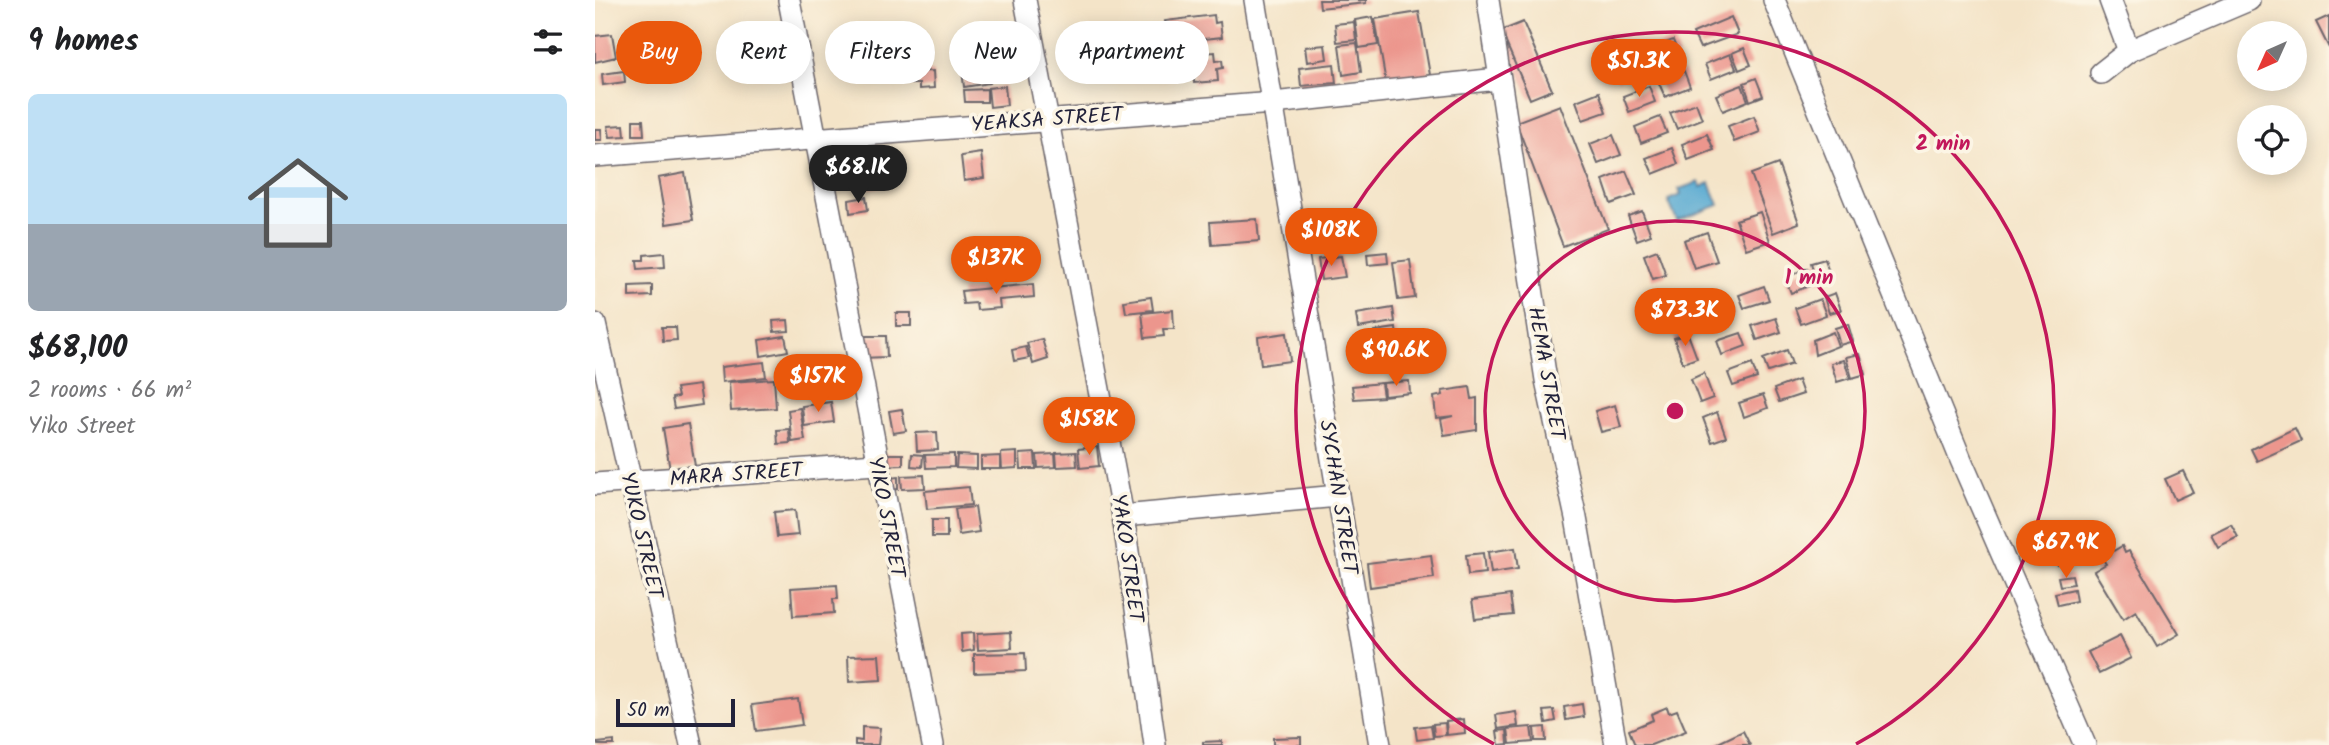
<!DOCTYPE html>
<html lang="en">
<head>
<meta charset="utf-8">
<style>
  :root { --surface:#fff; --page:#f2f2f2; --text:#202124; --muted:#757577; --accent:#ea580c }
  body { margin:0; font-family:Kalam,sans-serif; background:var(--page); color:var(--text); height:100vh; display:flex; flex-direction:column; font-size:26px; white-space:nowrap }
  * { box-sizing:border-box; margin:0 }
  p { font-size:23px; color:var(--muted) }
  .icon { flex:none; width:38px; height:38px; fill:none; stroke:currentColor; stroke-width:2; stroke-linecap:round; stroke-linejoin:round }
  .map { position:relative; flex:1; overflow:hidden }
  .panel { display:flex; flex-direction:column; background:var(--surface); width:595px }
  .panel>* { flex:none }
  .banner { position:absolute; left:21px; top:21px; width:665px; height:63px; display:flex; gap:14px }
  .needle { width:46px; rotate:225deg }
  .controls { position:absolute; left:1642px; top:21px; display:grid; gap:14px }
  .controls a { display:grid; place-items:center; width:70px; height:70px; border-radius:50%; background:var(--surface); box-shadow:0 4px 18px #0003; font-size:35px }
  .scale { position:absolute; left:21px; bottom:18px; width:119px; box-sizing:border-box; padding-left:7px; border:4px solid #22223b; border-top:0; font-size:19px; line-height:24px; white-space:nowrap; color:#22223b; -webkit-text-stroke:5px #fcf5e5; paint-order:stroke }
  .price { position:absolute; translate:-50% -60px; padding:0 16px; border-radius:24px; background:var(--accent); color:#fff; font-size:23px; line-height:46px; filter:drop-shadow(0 2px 4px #0008) }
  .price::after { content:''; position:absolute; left:50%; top:42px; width:21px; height:16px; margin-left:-10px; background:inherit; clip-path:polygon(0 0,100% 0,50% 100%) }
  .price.current { background:#222; color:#fff }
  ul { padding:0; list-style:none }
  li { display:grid; align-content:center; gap:14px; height:371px; padding:0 28px }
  li span { display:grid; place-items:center; height:217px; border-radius:10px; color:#555 }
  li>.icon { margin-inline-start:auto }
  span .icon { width:126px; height:126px; fill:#fffc; stroke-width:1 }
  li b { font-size:30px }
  h2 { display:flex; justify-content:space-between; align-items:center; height:84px; padding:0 28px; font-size:30px }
  .tag { padding:0 24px; border-radius:32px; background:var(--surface); box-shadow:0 4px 18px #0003; font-size:24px; line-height:63px }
  .tag.current { background:var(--accent); color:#fff }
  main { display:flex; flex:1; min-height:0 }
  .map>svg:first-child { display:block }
  .water { fill:#56a9d1; stroke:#3c6686; stroke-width:2 }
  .building { fill:#ec968d }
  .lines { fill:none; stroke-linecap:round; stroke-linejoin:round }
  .minor-casing { stroke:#6c666c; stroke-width:24 }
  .minor { stroke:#fff; stroke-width:21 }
  .ring { fill:none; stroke:#c2185b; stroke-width:3.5 }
  .labels { text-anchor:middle; stroke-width:7; stroke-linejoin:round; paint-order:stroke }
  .street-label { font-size:21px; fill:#22223b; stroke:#fcf5e5 }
  .centre { fill:#c2185b; stroke:#fcf5e5; stroke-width:3.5 }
  .ring-label { font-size:21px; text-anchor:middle; font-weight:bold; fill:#c2185b; stroke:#fcf5e5; stroke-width:7; stroke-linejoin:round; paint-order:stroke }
</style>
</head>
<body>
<main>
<section class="panel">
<h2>9 homes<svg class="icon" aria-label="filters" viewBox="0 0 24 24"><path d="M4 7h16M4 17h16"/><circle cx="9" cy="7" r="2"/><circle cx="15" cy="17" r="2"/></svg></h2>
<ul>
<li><span style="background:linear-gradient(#bfe0f5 60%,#9aa5b1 0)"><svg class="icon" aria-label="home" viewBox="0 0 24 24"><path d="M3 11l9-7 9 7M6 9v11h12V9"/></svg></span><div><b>$68,100</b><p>2 rooms · 66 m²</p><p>Yiko Street</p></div></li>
</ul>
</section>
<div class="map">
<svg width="1734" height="745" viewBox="0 0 1734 745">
  <rect width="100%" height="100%" fill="#fcf5e5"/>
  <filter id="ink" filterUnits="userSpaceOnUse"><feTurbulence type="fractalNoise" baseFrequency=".0143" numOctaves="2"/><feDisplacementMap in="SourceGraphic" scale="14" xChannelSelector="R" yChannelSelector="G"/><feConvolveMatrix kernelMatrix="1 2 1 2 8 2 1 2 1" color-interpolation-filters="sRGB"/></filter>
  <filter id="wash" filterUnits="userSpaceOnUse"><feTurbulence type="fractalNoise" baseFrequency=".00686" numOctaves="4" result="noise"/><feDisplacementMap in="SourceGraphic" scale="28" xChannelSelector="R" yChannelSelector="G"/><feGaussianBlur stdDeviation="1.57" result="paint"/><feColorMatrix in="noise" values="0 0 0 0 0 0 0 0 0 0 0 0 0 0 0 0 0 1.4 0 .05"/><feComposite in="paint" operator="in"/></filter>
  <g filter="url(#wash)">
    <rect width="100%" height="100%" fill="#f4e4c8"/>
    <path class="water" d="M1104,182L1106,187L1115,183L1124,205L1082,221L1073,200L1086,195L1084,189Z"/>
    <g id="blocks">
      <g class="building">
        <path d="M724,0H771V3L725,8Z"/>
        <path d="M824,12L835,75L791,83L780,19Z"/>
        <path d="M619,15L620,23L625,22L627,37L573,43L570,21Z"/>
        <path d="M1734,16V48L1721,22Z"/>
        <path d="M778,17L783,45L764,48L760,20Z"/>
        <path d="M1136,17L1143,34L1105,48L1098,33Z"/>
        <path d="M759,22L761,40L742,42L740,24Z"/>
        <path d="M928,22L957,90L935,99L906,31Z"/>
        <path d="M17,34L21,57L0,62V36Z"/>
        <path d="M1078,40L1084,56L1058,66L1052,50Z"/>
        <path d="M762,43L766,72L748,75L744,45Z"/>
        <path d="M730,45L732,59L712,62L710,47Z"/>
        <path d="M1149,48L1156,65L1144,70L1137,53Z"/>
        <path d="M620,52L621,61L627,60L628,68L622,69L623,81L599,83L597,54Z"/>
        <path d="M1042,54L1049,70L1023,80L1017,64Z"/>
        <path d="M1135,54L1141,69L1116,79L1110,64Z"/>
        <path d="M739,64L741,83L706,86L704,68Z"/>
        <path d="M393,67L395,83L369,87L367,70Z"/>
        <path d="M29,71L30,82L8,85L7,74Z"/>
        <path d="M338,71L339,88L324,89V84H316V72Z"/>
        <path d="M1089,71L1095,87L1070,97L1063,81Z"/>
        <path d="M1161,78L1168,96L1155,101L1149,83Z"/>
        <path d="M1147,85L1153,101L1128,111L1121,95Z"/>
        <path d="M410,86L412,105L395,107L393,88Z"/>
        <path d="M1054,86L1060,102L1034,112L1028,96Z"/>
        <path d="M392,89V102H370L369,90Z"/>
        <path d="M1004,92L1011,112L988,120L981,101Z"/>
        <path d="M1101,103L1107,119L1082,129L1075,113Z"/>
        <path d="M965,105L1013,229L968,246L921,122Z"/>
        <path d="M1159,116L1165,132L1139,142L1133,126Z"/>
        <path d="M1065,117L1072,133L1046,143L1040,127Z"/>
        <path d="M38,120H48L49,135H38Z"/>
        <path d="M29,125L30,136L15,137L13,126Z"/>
        <path d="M0,129H6L7,140H0Z"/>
        <path d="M1112,134L1119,150L1093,160L1087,144Z"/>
        <path d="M1018,135L1026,155L1003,164L995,144Z"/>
        <path d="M1077,148L1083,164L1058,174L1051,158Z"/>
        <path d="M386,153L389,178L369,181L366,156Z"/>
        <path d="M1183,164L1204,223L1178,233L1156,174Z"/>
        <path d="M292,168L294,186L273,188L271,170Z"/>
        <path d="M1031,171L1041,195L1016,204L1008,180Z"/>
        <path d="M90,173L98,220L71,224L63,178Z"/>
        <path d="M271,197L273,210L255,213L254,200Z"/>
        <path d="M1047,211L1056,235L1042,240L1033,216Z"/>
        <path d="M1165,212L1175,241L1151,249L1141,220Z"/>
        <path d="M662,219L664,241L617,245L615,222Z"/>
        <path d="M1112,232L1122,261L1099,268L1089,240Z"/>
        <path d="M1062,250L1071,275L1058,279L1049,255Z"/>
        <path d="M792,252L793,263L773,265L772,254Z"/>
        <path d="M69,253L70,267L43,269L42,260H49V255Z"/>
        <path d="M746,256L750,277L726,280L723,259Z"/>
        <path d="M389,258L390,277L369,278L368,259Z"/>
        <path d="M1230,259L1236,278L1222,282L1216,263Z"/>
        <path d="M815,260L820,298L803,300L798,262Z"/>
        <path d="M1212,268L1219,284L1196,293L1190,278Z"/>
        <path d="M438,284L439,297L404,300L405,308L382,310L381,303L368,304L366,291Z"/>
        <path d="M57,285V296L34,297V286Z"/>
        <path d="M1169,286L1174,300L1149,308L1144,295Z"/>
        <path d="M1078,291L1087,315L1073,320L1064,296Z"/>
        <path d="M1240,293L1246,310L1234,313L1229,297Z"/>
        <path d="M556,297L558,310L531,313L529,301Z"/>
        <path d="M1225,299L1231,315L1206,324L1200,308Z"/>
        <path d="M1134,301L1139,315L1115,323L1110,309Z"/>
        <path d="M798,308L800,322L763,328L761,314Z"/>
        <path d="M578,310L579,329H568L569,336L550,338L547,313Z"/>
        <rect x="301" y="313" width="15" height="13"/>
        <path d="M1181,318L1186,332L1162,340L1157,326Z"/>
        <path d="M193,320L194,331L179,332L178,321Z"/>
        <path d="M1253,324L1258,341L1245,345L1240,328Z"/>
        <path d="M67,327H81L82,340L68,341Z"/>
        <path d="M801,328L803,347L782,350L780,331Z"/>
        <path d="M1238,332L1243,346L1220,355L1218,340Z"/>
        <path d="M692,333L695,361L666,365L663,337Z"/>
        <path d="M1146,333L1151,346L1127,355L1122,341Z"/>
        <path d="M1093,334L1102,358L1088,363L1079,338Z"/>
        <path d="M190,336L193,351L166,356L164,340Z"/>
        <path d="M265,336H291L292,357L265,358Z"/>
        <path d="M447,339L453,359L438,364L432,343Z"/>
        <path d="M431,347L434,358L419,361L417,350Z"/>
        <path d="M1192,350L1197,364L1173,372L1168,359Z"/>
        <path d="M1265,354L1271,374L1257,378L1251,357Z"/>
        <path d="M1249,360L1255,378L1242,382L1236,363Z"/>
        <path d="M169,362L171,377L127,382L126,367Z"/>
        <path d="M1157,364L1162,378L1138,386L1133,373Z"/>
        <path d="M1109,373L1118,398L1105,403L1096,379Z"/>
        <path d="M179,379L181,408L136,411L134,382Z"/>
        <path d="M1203,380L1208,394L1184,402L1179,389Z"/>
        <path d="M814,381L815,393L789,396L788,383Z"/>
        <path d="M786,383L788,397L759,399L757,386Z"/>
        <path d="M104,385L107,405L79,409L77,398L83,397L81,388Z"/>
        <path d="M875,387L877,399L882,398V430L849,435L846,419L858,416L841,418L839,397L848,395L847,391Z"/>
        <path d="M1168,395L1173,408L1149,417L1144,403Z"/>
        <path d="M236,402L239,422L209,426L207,406Z"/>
        <path d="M1020,405L1026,427L1006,432L1000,411Z"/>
        <path d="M205,408L210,440L197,442L193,410Z"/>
        <path d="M307,409L311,431L298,433L294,411Z"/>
        <path d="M1122,412L1131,437L1117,442L1108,418Z"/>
        <path d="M93,424L100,466L75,470L68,428Z"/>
        <path d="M1700,428L1706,441L1662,461L1656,449Z"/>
        <path d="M194,429L195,443L183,444L182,430Z"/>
        <path d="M342,432L343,450L322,451L321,433Z"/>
        <path d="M502,447L504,466L485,468L483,449Z"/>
        <path d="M422,452V468L407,469L406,453Z"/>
        <path d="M481,452L482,466L462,467L461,453Z"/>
        <path d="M440,453L441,469H426L425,454Z"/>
        <path d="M283,454H308V465L283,466Z"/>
        <path d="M317,454L328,455L327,467L316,466Z"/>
        <path d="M359,454V467L331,468L330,455Z"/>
        <path d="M460,454L461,467L443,468L442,455Z"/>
        <path d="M362,455L382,456V469L361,468Z"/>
        <path d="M405,456V469H386V457Z"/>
        <path d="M1588,471L1598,492L1580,500L1570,479Z"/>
        <path d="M329,475L330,488L307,489L306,476Z"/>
        <path d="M303,477V489L287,491L286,479Z"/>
        <path d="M374,487L376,505L332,509L330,491Z"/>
        <path d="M380,507L384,532L364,535L360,509Z"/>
        <path d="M200,510L203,535L182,537L179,512Z"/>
        <rect x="337" y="520" width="15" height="17"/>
        <path d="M1636,524L1643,537L1623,547L1616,534Z"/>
        <path d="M1466,535L1476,560L1462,565L1452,540Z"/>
        <path d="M1527,546L1530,553L1534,551L1584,634L1562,647L1541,611L1528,619L1499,571L1511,564L1507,558Z"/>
        <path d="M920,548L923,569L896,573L893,552Z"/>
        <path d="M888,553L890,573L873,575L871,555Z"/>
        <path d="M836,555L839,578L775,587L772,563Z"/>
        <path d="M1477,575L1479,584L1465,586L1463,577Z"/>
        <path d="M242,585L243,599H238L239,613L198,616L196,588Z"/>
        <path d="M1479,589L1481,601L1463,605L1460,593Z"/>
        <path d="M915,595L918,615L880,619L877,600Z"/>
        <path d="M416,632L417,648L383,650L382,634Z"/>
        <path d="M378,633L379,650L367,652L366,634Z"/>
        <path d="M1525,636L1536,658L1504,674L1493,652Z"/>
        <path d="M430,653L431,671L379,673V654Z"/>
        <path d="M284,655L286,680L254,682L253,656Z"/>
        <path d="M203,699L207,725L161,731L157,705Z"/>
        <path d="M987,704L989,717L971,720L969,707Z"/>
        <path d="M1072,707L1074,713L1082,710L1091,731L1056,745H1040L1034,730L1058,720L1056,714Z"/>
        <path d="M959,710L961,721L951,723L949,711Z"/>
        <path d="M921,712L923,726L903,729L901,715Z"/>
        <path d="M869,719L870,733L852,735L851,721Z"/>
        <path d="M850,723L851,735L839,736L838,724Z"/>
        <path d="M836,725L838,738L822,740L820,727Z"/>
        <path d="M267,727L285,728L283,745H260V740L267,741Z"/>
        <path d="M936,727L938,742L915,744L913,729Z"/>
        <path d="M950,727L951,741H940L939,728Z"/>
        <path d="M912,730L913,744L904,745L902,731Z"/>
        <path d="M1148,731L1155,745H1119Z"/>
        <path d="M706,737V745H678V738Z"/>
        <path d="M19,741V745H3L2,743Z"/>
        <path d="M627,741V745H608V742Z"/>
      </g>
    </g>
  </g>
  <g filter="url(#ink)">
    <use href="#blocks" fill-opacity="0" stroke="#6c666c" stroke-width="2"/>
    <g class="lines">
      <defs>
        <g id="minor">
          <path d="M194,0L338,745"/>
          <path d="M430,0L528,516L560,745"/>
          <path d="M660,0L785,745"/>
          <path d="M893,0L951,380L981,518L1021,745"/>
          <path d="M1179,0L1366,460L1490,745"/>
          <path d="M1515,0L1534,51"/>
          <path d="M1506,73L1534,51L1654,0"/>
          <path d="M0,156L678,103L903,79"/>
          <path d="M0,324L96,745"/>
          <path d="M0,484L281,464"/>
          <path d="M528,516L743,496"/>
        </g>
      </defs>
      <use href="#minor" class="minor-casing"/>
      <use href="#minor" class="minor"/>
    </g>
  </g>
  <g class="ring">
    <circle cx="1080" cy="411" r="190"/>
    <path d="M899 744A379 379 0 1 1 1261 744"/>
  </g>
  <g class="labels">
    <g class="street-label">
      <text transform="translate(452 119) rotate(-4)" y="7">YEAKSA STREET</text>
      <text transform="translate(952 373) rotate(80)" y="7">HEMA STREET</text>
      <text transform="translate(141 474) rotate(-4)" y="7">MARA STREET</text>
      <text transform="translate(744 497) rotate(81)" y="7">SYCHAN STREET</text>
      <text transform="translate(292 517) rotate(79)" y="7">YIKO STREET</text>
      <text transform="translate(47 535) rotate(77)" y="7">YUKO STREET</text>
      <text transform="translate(533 558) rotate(82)" y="7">YAKO STREET</text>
    </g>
  </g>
  <circle cx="1080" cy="411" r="10" class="centre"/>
  <g class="ring-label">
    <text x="1348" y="150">2 min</text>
    <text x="1214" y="284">1 min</text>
  </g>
</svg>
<div class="controls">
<a><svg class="needle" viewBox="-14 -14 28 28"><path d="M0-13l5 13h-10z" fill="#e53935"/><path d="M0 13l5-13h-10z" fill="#757577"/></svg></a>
<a><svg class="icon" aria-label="locate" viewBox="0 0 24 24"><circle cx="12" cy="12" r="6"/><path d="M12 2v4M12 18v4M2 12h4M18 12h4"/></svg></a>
</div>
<div class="scale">50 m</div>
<b class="price" style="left:1044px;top:99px">$51.3K</b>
<b class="price current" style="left:263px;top:205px">$68.1K</b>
<b class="price" style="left:736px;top:268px">$108K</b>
<b class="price" style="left:401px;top:296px">$137K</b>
<b class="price" style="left:1090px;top:348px">$73.3K</b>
<b class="price" style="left:801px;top:388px">$90.6K</b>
<b class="price" style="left:223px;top:414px">$157K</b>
<b class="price" style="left:494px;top:457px">$158K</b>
<b class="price" style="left:1471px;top:580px">$67.9K</b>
<div class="banner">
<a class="tag current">Buy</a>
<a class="tag">Rent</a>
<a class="tag">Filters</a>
<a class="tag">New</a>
<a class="tag">Apartment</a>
</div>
</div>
</main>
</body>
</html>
